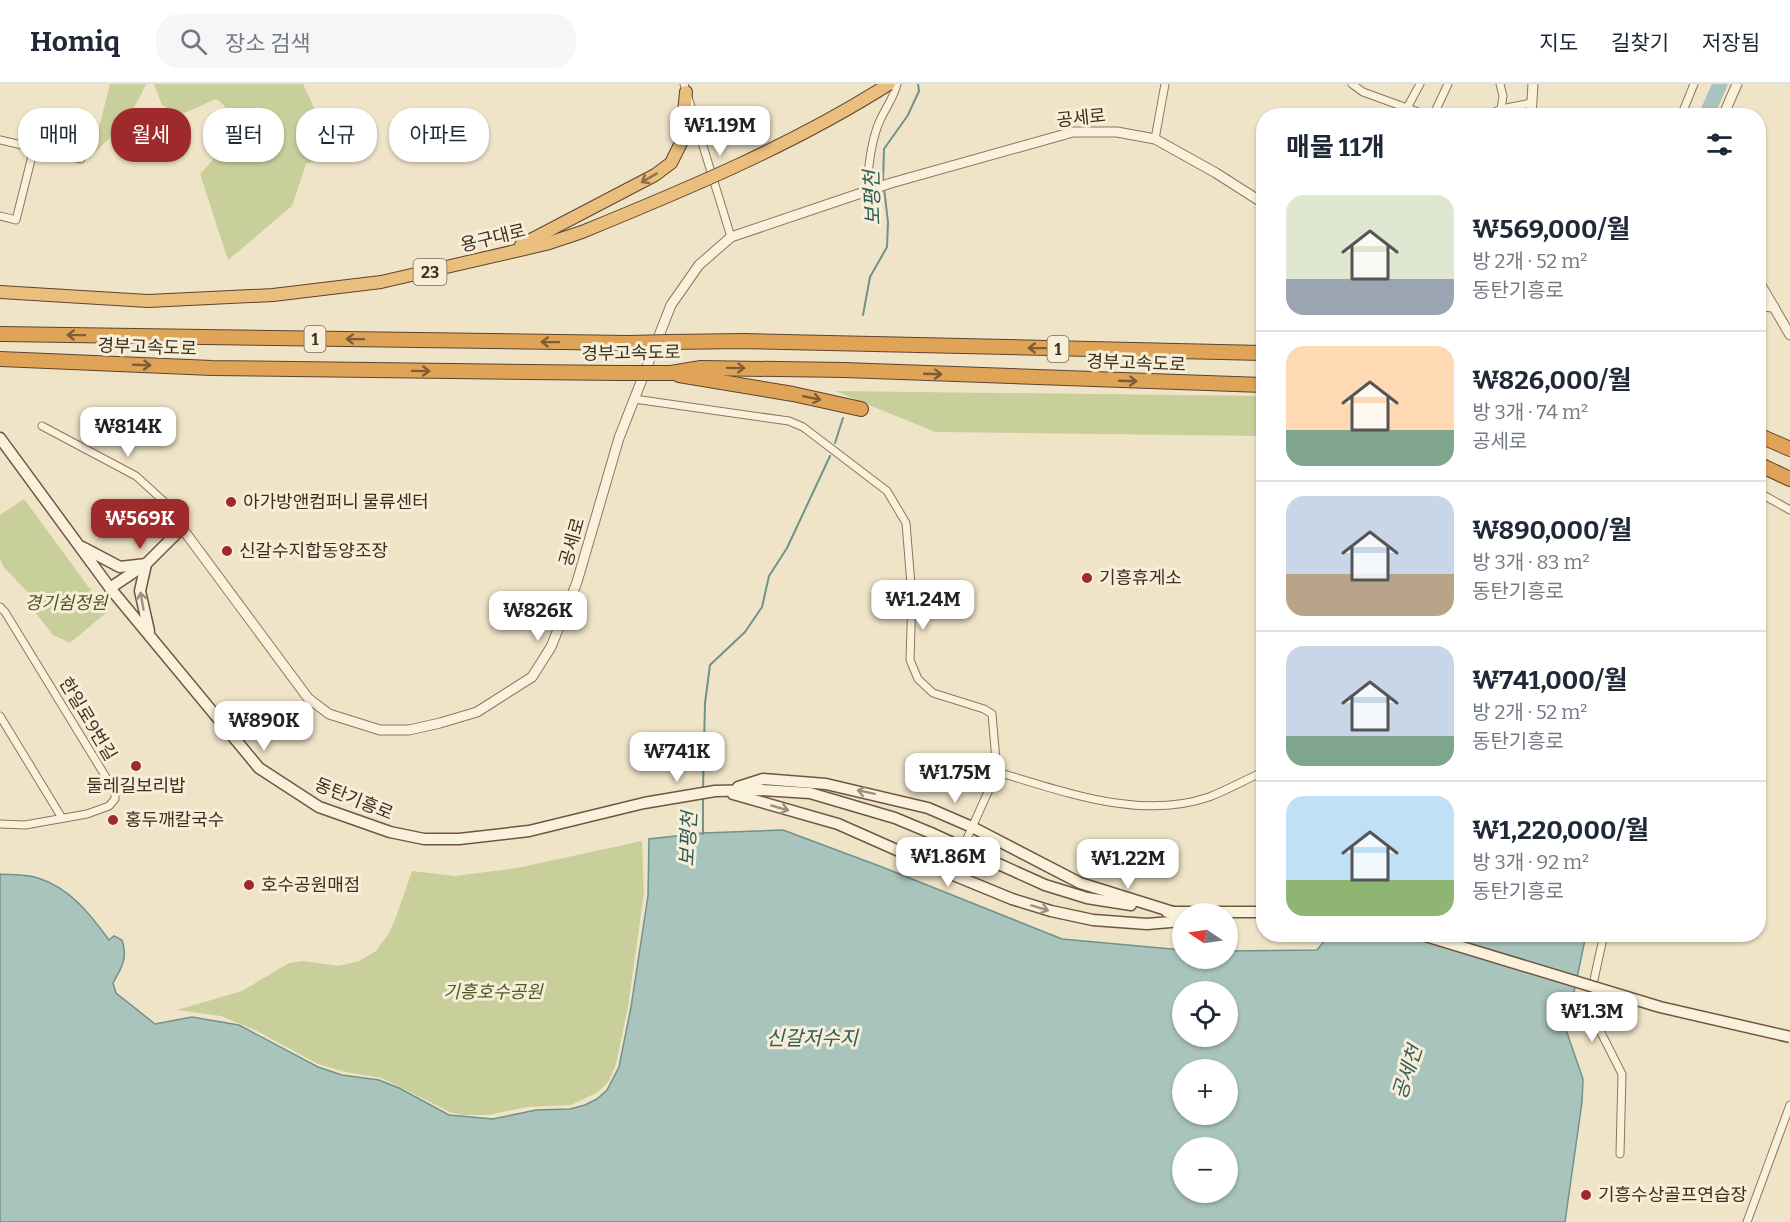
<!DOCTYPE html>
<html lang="ko">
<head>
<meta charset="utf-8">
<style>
  :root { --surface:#fff; --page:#f6f6f7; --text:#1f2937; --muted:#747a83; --line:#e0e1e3; --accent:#9e2a2b }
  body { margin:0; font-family:Bitter,"Noto Sans KR",serif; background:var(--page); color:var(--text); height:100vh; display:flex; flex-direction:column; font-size:22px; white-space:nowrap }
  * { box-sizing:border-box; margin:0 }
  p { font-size:20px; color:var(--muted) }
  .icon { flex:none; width:33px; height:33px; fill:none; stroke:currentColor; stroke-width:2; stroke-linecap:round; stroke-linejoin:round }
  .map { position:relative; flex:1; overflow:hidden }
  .drawer { position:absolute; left:1256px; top:24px; width:510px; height:834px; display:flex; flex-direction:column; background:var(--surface); border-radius:24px; box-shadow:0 2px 4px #0004 }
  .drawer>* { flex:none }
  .guide { position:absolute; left:18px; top:24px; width:570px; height:54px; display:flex; gap:12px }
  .needle { width:39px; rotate:283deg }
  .fabs { position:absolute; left:1172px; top:819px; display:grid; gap:12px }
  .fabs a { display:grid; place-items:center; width:66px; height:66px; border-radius:50%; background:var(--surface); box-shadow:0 2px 4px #0004; font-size:30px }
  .price { position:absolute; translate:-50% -51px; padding:0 14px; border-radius:12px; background:#fff; color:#222; font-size:20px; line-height:39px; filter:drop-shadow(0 2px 3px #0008) }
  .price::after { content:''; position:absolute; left:50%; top:36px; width:18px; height:14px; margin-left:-9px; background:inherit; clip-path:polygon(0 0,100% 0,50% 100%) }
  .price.on { background:var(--accent); color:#fff }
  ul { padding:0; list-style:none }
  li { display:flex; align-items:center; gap:18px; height:150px; padding:0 30px }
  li+li { border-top:2px solid var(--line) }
  li span { display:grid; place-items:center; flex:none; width:168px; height:120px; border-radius:18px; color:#555 }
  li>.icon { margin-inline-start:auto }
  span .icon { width:72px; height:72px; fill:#fffc; stroke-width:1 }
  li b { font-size:26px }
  h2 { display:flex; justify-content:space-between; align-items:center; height:72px; padding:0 30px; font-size:26px }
  .pill { padding:0 21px; border-radius:24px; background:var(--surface); box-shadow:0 2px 4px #0004; font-size:21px; line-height:54px }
  .pill.on { background:var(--accent); color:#fff }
  header { display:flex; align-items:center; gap:36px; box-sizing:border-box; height:84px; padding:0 30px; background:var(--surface); border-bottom:2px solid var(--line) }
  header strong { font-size:28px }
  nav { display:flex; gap:33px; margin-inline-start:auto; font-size:21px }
  .search { width:420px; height:54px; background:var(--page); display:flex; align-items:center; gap:15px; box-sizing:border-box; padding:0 21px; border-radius:24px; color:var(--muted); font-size:22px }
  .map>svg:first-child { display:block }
  .green { fill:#c9cf9b }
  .water { fill:#a9c4bc; stroke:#6f938a; stroke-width:1.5; fill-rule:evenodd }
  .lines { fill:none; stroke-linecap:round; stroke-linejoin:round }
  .stream { stroke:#6f938a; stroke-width:2 }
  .river { stroke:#a9c4bc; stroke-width:15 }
  .minor-casing { stroke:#8d765c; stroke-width:9 }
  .tertiary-casing { stroke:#8d765c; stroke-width:11 }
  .secondary-casing { stroke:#6f573f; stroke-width:13 }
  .trunk-casing { stroke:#5b4430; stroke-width:14 }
  .motorway-casing { stroke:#5b4430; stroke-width:16 }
  .minor { stroke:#faf1dc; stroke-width:7 }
  .tertiary { stroke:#faf1dc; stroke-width:9 }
  .secondary { stroke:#faf1dc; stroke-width:10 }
  .trunk { stroke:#eabe7c; stroke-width:12 }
  .motorway { stroke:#e0a458; stroke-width:14 }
  .secondary-bridge-casing { stroke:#6f573f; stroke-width:13; stroke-linecap:butt }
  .trunk-bridge-casing { stroke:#5b4430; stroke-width:14; stroke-linecap:butt }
  .motorway-bridge-casing { stroke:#5b4430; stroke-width:16; stroke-linecap:butt }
  .secondary-bridge { stroke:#faf1dc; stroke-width:10 }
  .trunk-bridge { stroke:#eabe7c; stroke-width:12 }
  .motorway-bridge { stroke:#e0a458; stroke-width:14 }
  .oneway { stroke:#8b6f49 }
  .oneway2 { stroke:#7e5d36 }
  .oneway3 { stroke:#9c907e }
  .poi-dot { fill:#9e2a2b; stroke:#f7eed8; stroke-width:2 }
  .labels { text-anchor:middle; stroke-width:6; stroke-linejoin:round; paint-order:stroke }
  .shield { fill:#f7eed8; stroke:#756857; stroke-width:1.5 }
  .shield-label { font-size:16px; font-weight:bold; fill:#3d2e20 }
  .street-label { font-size:18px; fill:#3d2e20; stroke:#f7eed8 }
  .poi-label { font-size:18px; fill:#3d2e20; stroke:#f7eed8; text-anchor:start }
  .park-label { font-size:18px; font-style:italic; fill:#4d5a26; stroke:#f7eed8 }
  .water-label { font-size:20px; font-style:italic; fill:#2f5d5a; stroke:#f7eed8 }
</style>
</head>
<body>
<header>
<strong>Homiq</strong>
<div class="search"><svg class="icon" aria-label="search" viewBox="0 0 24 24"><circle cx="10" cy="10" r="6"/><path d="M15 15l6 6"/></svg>장소 검색</div>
<nav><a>지도</a><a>길찾기</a><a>저장됨</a></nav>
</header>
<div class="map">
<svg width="1790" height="1138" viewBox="0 0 1790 1138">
  <rect width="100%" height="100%" fill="#f0e4c8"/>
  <g class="green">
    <path d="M110,0H146C133,30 116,49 92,71Z"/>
    <path d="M154,0H303L335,69L306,80L292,122L228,176L200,90L219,69L233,43L224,21L216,15L180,31L162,21Z"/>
    <path d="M835,307L1263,312V352L935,348Z"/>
    <path d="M24,415L107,528L70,559L53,551L30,522L31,512L3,482L0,475V431Z"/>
    <path d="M642,757L644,809L628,923L616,980L609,997L598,1008L571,1021L528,1023L488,1031H462L450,1028L382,994L345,988L318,980L257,947L221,932L177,926L242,907L289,879L303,877L339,882L359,877L376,867L389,849L396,833L412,787L455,792L517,784Z"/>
  </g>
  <path class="water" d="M783,746L882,783L1062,855L1182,866V874H1227V867L1317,866L1329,851H1586L1566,946L1583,995L1582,1018L1565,1138H0V790C12,791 27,790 38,794C70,804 90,830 109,856L114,852L122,856C128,874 122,883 113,899L116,909L155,940L192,933L239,941L318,983L342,991L379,996L399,1004L449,1031L493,1035L536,1026L570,1025L585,1021L597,1015L607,1006L619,983L631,923L648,812L649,755L703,749ZM1182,908H1227V952H1182ZM1182,986H1227V1030H1182ZM1182,1064H1227V1108H1182Z"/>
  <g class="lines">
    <g class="stream">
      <path d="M883,98L884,65L908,31L919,7L918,0"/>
      <path d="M863,231L870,193L887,163L888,138L884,104"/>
      <path d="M835,359L843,334"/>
      <path d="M703,705L705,619L710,581L745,548L762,523L769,492L787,464L830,372"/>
      <path d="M703,750V714"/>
    </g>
    <path class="river" d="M1706,32L1720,0"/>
    <defs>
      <g id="minor">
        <path d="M684,0L731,153"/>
        <path d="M1352,0L1363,8L1429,32"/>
        <path d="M1500,0L1503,12L1501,25"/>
        <path d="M1407,24L1420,0"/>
        <path d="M1433,32L1448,0"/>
        <path d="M1486,32L1501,25L1531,19"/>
        <path d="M1681,32L1694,0"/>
        <path d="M1155,55L1165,0"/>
        <path d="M0,56L81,75"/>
        <path d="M867,106C868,86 870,64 877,44C882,28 893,17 897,0"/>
        <path d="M0,132L16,136L34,64"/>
        <path d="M634,315L789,337L803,343L887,407L906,439L912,513L910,576L918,595L933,609L984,625L992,630L997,688C1063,707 1140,737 1209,713C1227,706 1245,696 1263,688"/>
        <path d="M42,342L136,392L169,422L182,444"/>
        <path d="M1758,408L1790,426"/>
        <path d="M0,523L5,528L115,708V715L109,722L87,730L25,741L0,740"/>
        <path d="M0,632L62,734"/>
        <path d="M951,790L997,688"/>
        <path d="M1604,850L1588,923L1622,990L1620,1070"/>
        <path d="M1747,1138L1790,1021"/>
      </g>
      <g id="tertiary">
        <path d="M1531,32L1533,0"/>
        <path d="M1723,32L1737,0"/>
        <path d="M1758,196L1790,251"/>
        <path d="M1758,222L1774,223"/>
        <path d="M182,444L308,614L329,630L380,646H409L440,639L477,628L532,593L551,563L577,498L619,354L671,221L699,181L731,153L891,99L1073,48H1117L1155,55L1216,89L1263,119"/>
      </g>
      <g id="secondary">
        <path d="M0,354L110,504L259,684L319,723L390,748L424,755H459L529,747L644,719L715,707L761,706L810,709L895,734L931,749"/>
        <path d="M82,463L120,483L146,480L140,507L149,547"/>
        <path d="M110,504L146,480L182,444"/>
        <path d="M738,703L763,695L826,700L928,724L972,743L1080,799L1173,828"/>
        <path d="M733,710L838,740L951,790L1012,815L1051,827L1093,836L1147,840L1182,837"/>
        <path d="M994,778L1045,801L1087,814L1131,821"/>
        <path d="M1167,828H1263"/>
      </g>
      <g id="trunk">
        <path d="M521,161L655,91L671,79L681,59L686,8"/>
        <path d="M0,208L148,217L273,211L381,198L546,160L582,148"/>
      </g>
      <g id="motorway">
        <path d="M0,250L629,259"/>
        <path d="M668,258L744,257L1263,269"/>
        <path d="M0,275L212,284L618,289"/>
        <path d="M658,289H671L701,284L844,286L1263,301"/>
        <path d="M679,291L793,310L861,325"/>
        <path d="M1758,351L1790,365"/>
        <path d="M1758,380L1790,395"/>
      </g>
    </defs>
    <use href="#minor" class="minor-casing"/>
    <use href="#tertiary" class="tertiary-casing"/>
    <use href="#secondary" class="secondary-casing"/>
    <use href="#trunk" class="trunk-casing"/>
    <use href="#motorway" class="motorway-casing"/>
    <use href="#minor" class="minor"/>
    <use href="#tertiary" class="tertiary"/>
    <use href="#secondary" class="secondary"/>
    <use href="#trunk" class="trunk"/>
    <use href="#motorway" class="motorway"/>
    <defs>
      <g id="secondary-bridge">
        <path d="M931,749L994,778"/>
        <path d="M1419,850L1660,923L1790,953"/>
      </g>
      <path id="trunk-bridge" d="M582,148C687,105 793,61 889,0"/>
      <g id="motorway-bridge">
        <path d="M629,259L668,258"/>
        <path d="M618,289H658"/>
      </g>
    </defs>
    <use href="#secondary-bridge" class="secondary-bridge-casing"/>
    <use href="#trunk-bridge" class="trunk-bridge-casing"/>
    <use href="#motorway-bridge" class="motorway-bridge-casing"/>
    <use href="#secondary-bridge" class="secondary-bridge"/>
    <use href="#trunk-bridge" class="trunk-bridge"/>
    <use href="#motorway-bridge" class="motorway-bridge"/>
  </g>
  <defs><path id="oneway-shaft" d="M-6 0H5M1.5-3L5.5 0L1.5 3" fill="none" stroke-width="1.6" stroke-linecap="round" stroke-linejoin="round" transform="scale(1.5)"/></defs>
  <use class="oneway" href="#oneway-shaft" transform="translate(649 94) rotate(150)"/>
  <g class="oneway2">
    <use href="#oneway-shaft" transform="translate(76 251) rotate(-179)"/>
    <use href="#oneway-shaft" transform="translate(355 255) rotate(-179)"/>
    <use href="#oneway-shaft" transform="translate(550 258) rotate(-179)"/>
    <use href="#oneway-shaft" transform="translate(1037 264) rotate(-179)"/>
    <use href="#oneway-shaft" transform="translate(142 281) rotate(2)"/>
    <use href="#oneway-shaft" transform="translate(736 284) rotate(1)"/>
    <use href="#oneway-shaft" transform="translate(421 287) rotate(1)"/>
    <use href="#oneway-shaft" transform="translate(933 290) rotate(2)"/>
    <use href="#oneway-shaft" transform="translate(1128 297) rotate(2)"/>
    <use href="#oneway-shaft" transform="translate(812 314) rotate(12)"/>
  </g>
  <g class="oneway3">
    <use href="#oneway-shaft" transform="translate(142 517) rotate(-100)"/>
    <use href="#oneway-shaft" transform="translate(866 708) rotate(-168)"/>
    <use href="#oneway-shaft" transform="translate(780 724) rotate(16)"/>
    <use href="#oneway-shaft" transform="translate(1040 824) rotate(17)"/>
  </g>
  <g class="poi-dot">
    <circle cx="231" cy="418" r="6"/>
    <circle cx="227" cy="467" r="6"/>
    <circle cx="1087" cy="494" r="6"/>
    <circle cx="136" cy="682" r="6"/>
    <circle cx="113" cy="736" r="6"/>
    <circle cx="249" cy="801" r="6"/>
    <circle cx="1586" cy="1111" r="6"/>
  </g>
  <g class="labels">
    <g class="shield">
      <rect x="413.5" y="175" width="33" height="26" rx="4.5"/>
      <rect x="304.5" y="242" width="21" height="26" rx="4.5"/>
      <rect x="1047.5" y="252" width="21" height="26" rx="4.5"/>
    </g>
    <g class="shield-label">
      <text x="430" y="194">23</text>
      <text x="315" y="261">1</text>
      <text x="1058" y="271">1</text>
    </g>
    <g class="street-label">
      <text transform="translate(1081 34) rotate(-6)" y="6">공세로</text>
      <text transform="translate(493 154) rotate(-14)" y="6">용구대로</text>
      <text transform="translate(147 263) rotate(2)" y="6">경부고속도로</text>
      <text transform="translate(631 269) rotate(-1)" y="6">경부고속도로</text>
      <text transform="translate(1136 279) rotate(2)" y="6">경부고속도로</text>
      <text transform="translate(572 458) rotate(-74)" y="6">공세로</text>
      <text transform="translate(88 635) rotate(59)" y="6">한일로9번길</text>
      <text transform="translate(354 715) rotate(22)" y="6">동탄기흥로</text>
    </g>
    <g class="poi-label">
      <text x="243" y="424">아가방앤컴퍼니 물류센터</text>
      <text x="239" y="473">신갈수지합동양조장</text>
      <text x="1099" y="500">기흥휴게소</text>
      <text x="136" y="708" text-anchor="middle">둘레길보리밥</text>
      <text x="125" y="742">홍두깨칼국수</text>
      <text x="261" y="807">호수공원매점</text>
      <text x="1598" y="1117">기흥수상골프연습장</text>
    </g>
    <g class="park-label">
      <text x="66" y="525">경기쉼정원</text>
      <text x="493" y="914">기흥호수공원</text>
    </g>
    <g class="water-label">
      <text transform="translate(872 114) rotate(-92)" y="7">보평천</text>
      <text transform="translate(688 755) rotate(-87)" y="7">보평천</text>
      <text x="812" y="961">신갈저수지</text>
      <text transform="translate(1407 988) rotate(-72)" y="7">공세천</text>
    </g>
  </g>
</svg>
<div class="fabs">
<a><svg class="needle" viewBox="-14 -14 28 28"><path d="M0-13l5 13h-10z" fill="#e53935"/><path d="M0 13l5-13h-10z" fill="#747a83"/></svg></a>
<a><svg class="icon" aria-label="locate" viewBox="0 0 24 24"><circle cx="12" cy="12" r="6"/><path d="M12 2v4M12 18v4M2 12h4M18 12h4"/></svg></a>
<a>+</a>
<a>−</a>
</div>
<b class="price" style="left:720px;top:73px">₩1.19M</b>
<b class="price" style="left:128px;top:374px">₩814K</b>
<b class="price on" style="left:140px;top:466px">₩569K</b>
<b class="price" style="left:923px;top:547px">₩1.24M</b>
<b class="price" style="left:538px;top:558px">₩826K</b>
<b class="price" style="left:264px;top:668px">₩890K</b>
<b class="price" style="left:677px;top:699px">₩741K</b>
<b class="price" style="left:955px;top:720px">₩1.75M</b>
<b class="price" style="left:948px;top:804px">₩1.86M</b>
<b class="price" style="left:1128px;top:806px">₩1.22M</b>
<b class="price" style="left:1592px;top:959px">₩1.3M</b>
<div class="guide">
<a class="pill">매매</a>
<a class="pill on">월세</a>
<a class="pill">필터</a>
<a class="pill">신규</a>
<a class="pill">아파트</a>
</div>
<section class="drawer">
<h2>매물 11개<svg class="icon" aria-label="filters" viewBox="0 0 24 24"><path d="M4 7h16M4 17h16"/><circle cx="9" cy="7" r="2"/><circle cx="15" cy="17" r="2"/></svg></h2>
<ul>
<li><span style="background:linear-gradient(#dfe7d0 70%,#9aa5b1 0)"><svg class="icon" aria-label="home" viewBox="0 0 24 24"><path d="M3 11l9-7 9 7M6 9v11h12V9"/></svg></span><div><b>₩569,000/월</b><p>방 2개 · 52 m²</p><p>동탄기흥로</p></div></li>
<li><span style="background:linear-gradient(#ffd9b3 70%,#7fa58c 0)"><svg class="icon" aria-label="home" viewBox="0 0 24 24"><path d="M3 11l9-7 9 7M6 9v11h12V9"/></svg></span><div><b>₩826,000/월</b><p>방 3개 · 74 m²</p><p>공세로</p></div></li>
<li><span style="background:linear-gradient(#c9d6e8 65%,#b9a48a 0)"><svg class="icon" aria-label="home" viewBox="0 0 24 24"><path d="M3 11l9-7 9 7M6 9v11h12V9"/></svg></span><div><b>₩890,000/월</b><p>방 3개 · 83 m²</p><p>동탄기흥로</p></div></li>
<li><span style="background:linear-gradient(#c9d6e8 75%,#7fa58c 0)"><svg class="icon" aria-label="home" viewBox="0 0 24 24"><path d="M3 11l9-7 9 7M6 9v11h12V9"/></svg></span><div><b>₩741,000/월</b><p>방 2개 · 52 m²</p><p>동탄기흥로</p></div></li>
<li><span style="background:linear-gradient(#bfe0f5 70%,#8fb573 0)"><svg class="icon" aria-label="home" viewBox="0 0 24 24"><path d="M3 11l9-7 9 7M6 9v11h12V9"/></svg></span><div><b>₩1,220,000/월</b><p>방 3개 · 92 m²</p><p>동탄기흥로</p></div></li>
</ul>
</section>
</div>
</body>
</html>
